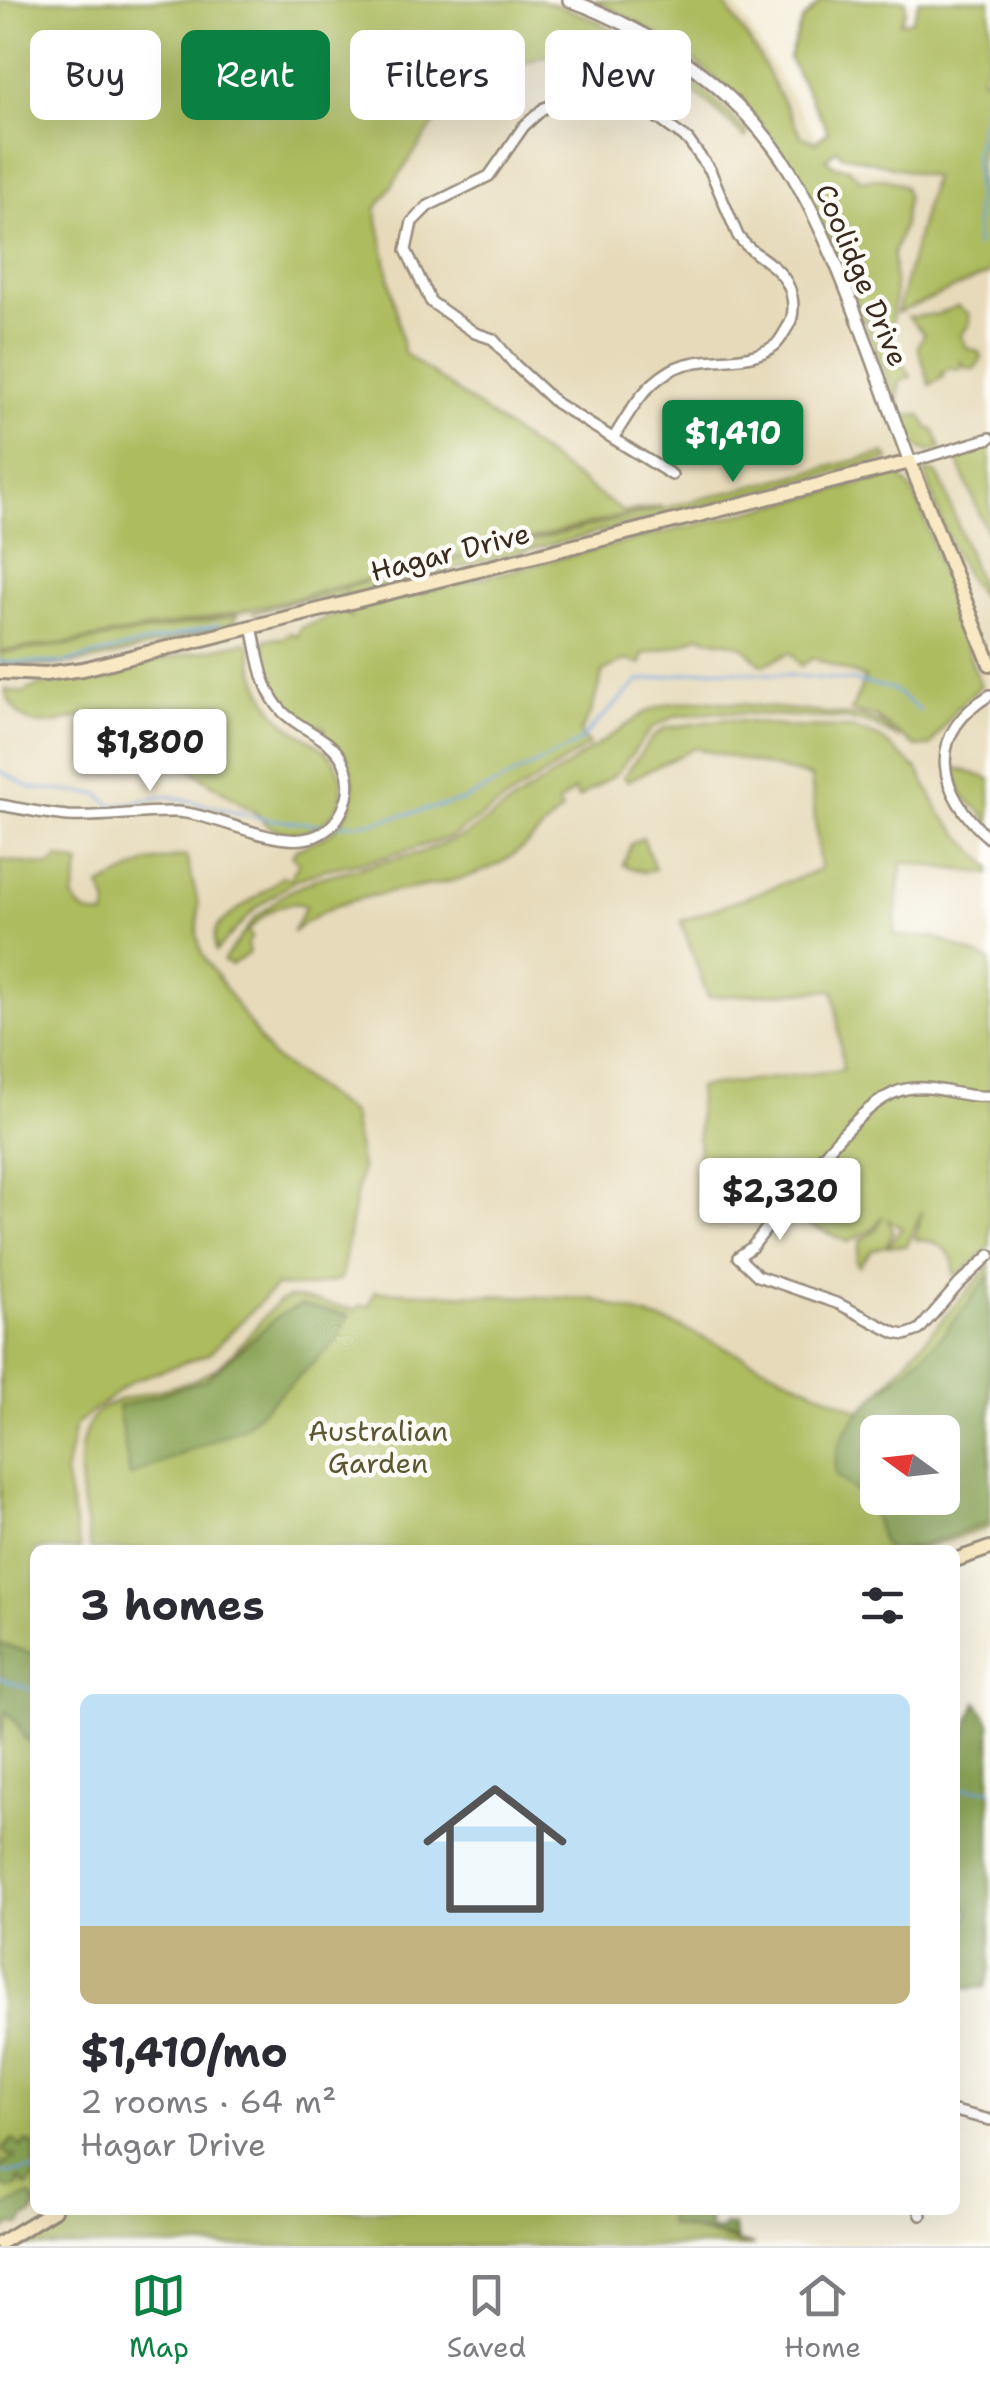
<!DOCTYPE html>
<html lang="en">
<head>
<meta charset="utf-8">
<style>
  :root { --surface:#fff; --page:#f2f2f3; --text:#2b2b33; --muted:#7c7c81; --line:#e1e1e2; --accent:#0b8043 }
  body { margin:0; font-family:"Shantell Sans",sans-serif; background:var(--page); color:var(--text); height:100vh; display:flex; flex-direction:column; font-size:38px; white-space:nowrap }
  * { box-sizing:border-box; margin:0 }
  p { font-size:32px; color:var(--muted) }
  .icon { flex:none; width:55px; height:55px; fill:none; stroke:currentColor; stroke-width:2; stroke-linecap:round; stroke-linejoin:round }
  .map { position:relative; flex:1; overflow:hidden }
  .panel { position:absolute; left:30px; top:1545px; width:930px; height:670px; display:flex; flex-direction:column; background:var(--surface); border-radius:15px; box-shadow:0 10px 40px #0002 }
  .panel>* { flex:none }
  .hud { position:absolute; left:30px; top:30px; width:930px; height:90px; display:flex; gap:20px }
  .needle { width:65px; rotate:285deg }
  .tools { position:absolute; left:860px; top:1415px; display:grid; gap:20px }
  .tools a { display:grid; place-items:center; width:100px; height:100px; border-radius:15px; background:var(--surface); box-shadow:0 10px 40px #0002; font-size:50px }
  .price { position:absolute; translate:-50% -85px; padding:0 22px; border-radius:10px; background:#fff; color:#222; font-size:32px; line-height:65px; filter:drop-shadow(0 2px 5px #0008) }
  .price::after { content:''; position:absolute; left:50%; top:60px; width:30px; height:22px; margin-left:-15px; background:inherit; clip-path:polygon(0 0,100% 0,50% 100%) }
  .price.selected { background:var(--accent); color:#fff }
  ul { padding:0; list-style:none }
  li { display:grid; align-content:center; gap:20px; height:530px; padding:0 50px }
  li+li { border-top:2px solid var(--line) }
  li span { display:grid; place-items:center; height:310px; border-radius:15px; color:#555 }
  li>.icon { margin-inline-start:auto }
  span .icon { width:180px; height:180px; fill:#fffc; stroke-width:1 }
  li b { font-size:42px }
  h2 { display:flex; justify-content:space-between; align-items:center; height:120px; padding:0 50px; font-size:42px }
  .chip { padding:0 35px; border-radius:15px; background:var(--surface); box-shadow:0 10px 40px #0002; font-size:35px; line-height:90px }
  .chip.selected { background:var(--accent); color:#fff }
  .tab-bar { display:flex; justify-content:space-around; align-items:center; height:140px; border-top:2px solid var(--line); background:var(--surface); font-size:28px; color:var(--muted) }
  .tab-bar a { display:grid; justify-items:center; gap:5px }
  .tab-bar .selected { color:var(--accent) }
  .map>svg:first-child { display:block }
  .built { fill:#e6daba; fill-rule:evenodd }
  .green { fill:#adbc5f; stroke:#74733e; stroke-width:2.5; fill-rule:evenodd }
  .forest { fill:#8aa456; stroke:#62673a; stroke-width:2.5; fill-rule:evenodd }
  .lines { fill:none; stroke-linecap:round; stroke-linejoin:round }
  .stream { stroke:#73a4dd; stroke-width:2.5 }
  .minor-casing { stroke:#988d7e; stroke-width:14 }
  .tertiary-casing { stroke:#988d7e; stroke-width:16 }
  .secondary-casing { stroke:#988d7e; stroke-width:18 }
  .minor { stroke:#fff; stroke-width:9 }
  .tertiary { stroke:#fff; stroke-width:11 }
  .secondary { stroke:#f8e8c3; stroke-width:12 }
  .labels { text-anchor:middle; stroke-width:9; stroke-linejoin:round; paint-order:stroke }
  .street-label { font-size:28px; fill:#3b2a1e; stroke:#fdfcf7 }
  .park-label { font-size:28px; fill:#5d5632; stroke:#fdfcf7 }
</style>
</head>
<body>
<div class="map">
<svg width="990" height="2246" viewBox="0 0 990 2246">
  <rect width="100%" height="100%" fill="#fdfcf7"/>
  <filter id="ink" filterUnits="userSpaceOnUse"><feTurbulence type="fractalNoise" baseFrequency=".01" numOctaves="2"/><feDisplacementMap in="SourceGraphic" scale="20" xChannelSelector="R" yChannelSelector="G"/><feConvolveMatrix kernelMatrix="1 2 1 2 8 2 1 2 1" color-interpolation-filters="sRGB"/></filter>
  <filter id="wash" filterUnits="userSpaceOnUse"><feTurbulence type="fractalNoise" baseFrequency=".0048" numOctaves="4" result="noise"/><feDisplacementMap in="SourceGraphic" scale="40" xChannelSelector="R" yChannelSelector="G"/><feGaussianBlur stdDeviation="2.25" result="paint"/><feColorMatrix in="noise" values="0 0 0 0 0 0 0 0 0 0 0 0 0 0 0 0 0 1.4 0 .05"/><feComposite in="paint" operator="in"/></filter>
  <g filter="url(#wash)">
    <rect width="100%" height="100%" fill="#f5f0de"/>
    <path class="built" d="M0,0H732L831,161L932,177L898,312L990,273V1537L949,1550H35V2210H671L668,2224L754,2246H0ZM878,1432H942V1498H878Z"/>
    <g class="green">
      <path d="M0,0H540C623,25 691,70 748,134L745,138L710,105L622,37L601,38L462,83L376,209L404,353L623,512L662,506L235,613L74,642L0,651Z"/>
      <path d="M593,0H722L757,53L802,137L816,142L828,131L789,58L802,21L822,0H905L906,11L900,22L912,20L919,0H990V47L982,79L990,78C990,89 990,101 990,111C984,143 972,176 986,207L990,208V273L897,313L933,177L841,155L837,149L826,159L834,166L848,168L861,180L885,178L904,186L907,196L903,226L893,254L895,295L891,332L877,328C883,352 902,357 911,377L900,381L898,406C823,217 790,95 593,0Z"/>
      <path d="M957,306L969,314V325L961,335L967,348L979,352L982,358L975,369H967L961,361V369L956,371L953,367L942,373L943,377L930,385L918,346L924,334L908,317L938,314Z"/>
      <path d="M910,415H921L928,428L934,430L941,448L929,452L914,445L903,419Z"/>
      <path d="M990,445V540L956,457Z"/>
      <path d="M885,453L889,459L883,461L346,596V592L341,597L294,602L252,613L311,596Z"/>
      <path d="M925,471L936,473L943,485L985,599C960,579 935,507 925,471Z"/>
      <path d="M897,475C925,490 942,587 954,616L950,618L952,624L957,623L981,686L955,710L930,746L916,747L876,717L851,711L865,678L813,658L801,666L791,652L764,665C755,660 751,653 743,647C731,639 715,644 700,635L683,644L643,654L641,664L625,660L603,672L591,712L580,733L589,745L451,837L382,858L322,870L294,881L256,908L216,951C214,943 213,934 218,927C231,910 265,895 282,876L290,879L299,862L292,856L295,850C308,843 325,839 336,828C366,798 354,755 322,733L325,728L319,725L316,730C281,709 271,683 262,645L267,639L282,638L291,633L298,636L300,628L343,612L351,617L349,611L360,608Z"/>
      <path d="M239,615L235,617L236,621L222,627C151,645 74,674 0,664V653L68,645Z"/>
      <path d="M246,642L250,645C253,673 265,707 289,726C308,740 332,748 340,773C355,822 286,855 257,814L111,717C69,707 31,751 6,694V690L23,693C35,683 59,683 75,679C132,666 189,653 246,642Z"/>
      <path d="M703,700L863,717L881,724L900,739L872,725L844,719L719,712L676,716L652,728L616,774L578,798L574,790L558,804L562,810C543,829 522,852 497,865C432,898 348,881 292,933L306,906C283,897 263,915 248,931L252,937L247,944L249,953L231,965L223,961L255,918L286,893L318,878L419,853L464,836L646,712L667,704Z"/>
      <path d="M727,719L787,727L852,728L879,737L918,770L941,814L990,867V874L902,862L894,936L934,937L990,961V1247L958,1275L953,1274C959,1250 935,1241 915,1239L922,1211L907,1246H888L902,1228L889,1220L893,1232L886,1246L872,1250L859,1266L856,1262L860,1241L877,1229L883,1216L873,1229L848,1242L790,1216L789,1211L807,1186L731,1165L699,1190L698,1087L843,1070L834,990L708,997L681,921L820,870L811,777L695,748L627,781L623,777L653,737L665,728Z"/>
      <path d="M953,767L990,779V830L984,814L963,796Z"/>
      <path d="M643,838L655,869L643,872L623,865L631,844Z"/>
      <path d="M186,856L199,905L197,934L202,954L271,1056L352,1114L361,1169L341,1279L310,1287L276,1286L209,1354L132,1381L75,1425L65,1474L80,1550H35V1728L28,1740L35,1743L37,2210L0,2232V860L50,866L59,858L80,864L73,897C81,913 88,915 105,916L108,904L100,886L149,862Z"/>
      <path d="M990,1265V1527L919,1550H91C84,1511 63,1427 108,1405C137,1392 169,1391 198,1378C230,1365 253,1327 277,1303L288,1298H299L356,1310L358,1306H369L375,1291L593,1299L681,1327L862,1412ZM878,1432H942V1498H878Z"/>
      <path d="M81,2210H671L668,2224L754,2246H24Z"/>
    </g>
    <g class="forest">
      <path d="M990,1275V1522C958,1532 922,1550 889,1550L882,1542L869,1501L836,1476C828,1418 901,1380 935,1343C955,1322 971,1297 990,1275ZM878,1432H942V1498H878Z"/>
      <path d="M301,1305L349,1315L334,1344L244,1427L130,1476L118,1407L206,1380L278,1316Z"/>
      <path d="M0,1644L35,1654V1743L24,1738L18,1725L6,1711L0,1745Z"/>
      <path d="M977,1702L990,1723V1969L985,1987L959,1989L962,1961L955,1960V1942L969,1912L955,1889V1778L968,1724Z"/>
      <path d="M12,2140L22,2147L25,2141L35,2145V2177L27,2187L19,2179L17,2187L8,2189L0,2184V2168L5,2166L4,2162L14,2159V2155L8,2156L3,2149Z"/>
      <path d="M29,2195L35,2200L32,2203L35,2204L33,2214L26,2217L20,2226L10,2225L0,2232L2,2208Z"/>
      <path d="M671,2210H709V2229L720,2231L724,2225L733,2226L737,2240L668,2224Z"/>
    </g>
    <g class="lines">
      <g class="stream">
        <path d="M976,247L975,154L990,76"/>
        <path d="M0,662L63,663L219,625"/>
        <path d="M0,771L31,788L99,794L112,806L168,796L265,819L325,825"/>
        <path d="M338,825L374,822L462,801L576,744L639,681L713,669L854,681L892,689L920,711"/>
        <path d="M0,1678L35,1691"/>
        <path d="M955,1788L990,1789"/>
        <path d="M0,2173L35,2170"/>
      </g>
    </g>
  </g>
  <g filter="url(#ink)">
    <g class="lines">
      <defs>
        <g id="minor">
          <path d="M614,437C629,413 643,387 668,372C699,352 744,368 774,346C779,343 784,333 787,328C796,316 794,296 787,283C775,261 752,256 738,236L710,170L688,140L652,114L591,93L544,108L524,126L489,176L428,206L412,222L406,250L431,302L475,333L493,339L515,365L556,403L672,475"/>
          <path d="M910,462L990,438"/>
          <path d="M990,695C924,735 937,794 990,839"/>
          <path d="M0,805C22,809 45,814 68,816C104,818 139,811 175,812C227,813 310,874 342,811C349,797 351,781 345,766C335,738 303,732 283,712C261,690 259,656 252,627"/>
          <path d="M990,1096C962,1099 934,1083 906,1089C856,1098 785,1207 752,1247L738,1257L758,1276L839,1304L895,1333L905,1335L919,1330L959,1284L990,1255"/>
          <path d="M955,2111L990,2120"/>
          <path d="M919,2210L921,2215"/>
        </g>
        <path id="tertiary" d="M569,0C655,31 741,92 790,171C841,256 874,369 910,462"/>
        <g id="secondary">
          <path d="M0,672L45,674L83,669L910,462L990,664"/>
          <path d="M955,1560L990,1548"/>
          <path d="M0,2243L54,2210"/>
        </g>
      </defs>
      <use href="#minor" class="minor-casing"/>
      <use href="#tertiary" class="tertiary-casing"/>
      <use href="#secondary" class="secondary-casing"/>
      <use href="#minor" class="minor"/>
      <use href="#tertiary" class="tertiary"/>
      <use href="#secondary" class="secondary"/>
    </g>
  </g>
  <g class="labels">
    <g class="street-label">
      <text transform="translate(862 275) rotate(67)" y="10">Coolidge Drive</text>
      <text transform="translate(450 552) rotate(-14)" y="10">Hagar Drive</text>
    </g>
    <g class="park-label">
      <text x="378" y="1441">Australian<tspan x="378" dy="32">Garden</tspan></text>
    </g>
  </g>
</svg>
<div class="tools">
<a><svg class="needle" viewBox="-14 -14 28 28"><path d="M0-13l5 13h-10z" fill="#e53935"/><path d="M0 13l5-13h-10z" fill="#7c7c81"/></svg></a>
</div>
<b class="price selected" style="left:733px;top:485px">$1,410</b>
<b class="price" style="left:150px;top:794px">$1,800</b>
<b class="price" style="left:780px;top:1243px">$2,320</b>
<div class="hud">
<a class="chip">Buy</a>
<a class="chip selected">Rent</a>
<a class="chip">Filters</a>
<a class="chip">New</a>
</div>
<section class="panel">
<h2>3 homes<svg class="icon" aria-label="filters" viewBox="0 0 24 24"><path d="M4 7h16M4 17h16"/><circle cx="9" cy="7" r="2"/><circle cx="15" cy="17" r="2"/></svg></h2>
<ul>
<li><span style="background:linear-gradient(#bfe0f5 75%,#c2b280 0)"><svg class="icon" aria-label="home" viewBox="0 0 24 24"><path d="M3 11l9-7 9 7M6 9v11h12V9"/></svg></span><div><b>$1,410/mo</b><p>2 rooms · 64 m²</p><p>Hagar Drive</p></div></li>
</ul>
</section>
</div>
<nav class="tab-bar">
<a class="selected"><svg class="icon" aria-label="map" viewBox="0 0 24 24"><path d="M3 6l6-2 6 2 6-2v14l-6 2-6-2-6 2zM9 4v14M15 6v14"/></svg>Map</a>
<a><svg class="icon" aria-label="saved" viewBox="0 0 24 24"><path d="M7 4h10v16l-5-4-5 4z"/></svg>Saved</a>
<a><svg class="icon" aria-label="home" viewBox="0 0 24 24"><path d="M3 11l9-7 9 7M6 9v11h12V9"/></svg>Home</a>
</nav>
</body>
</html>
